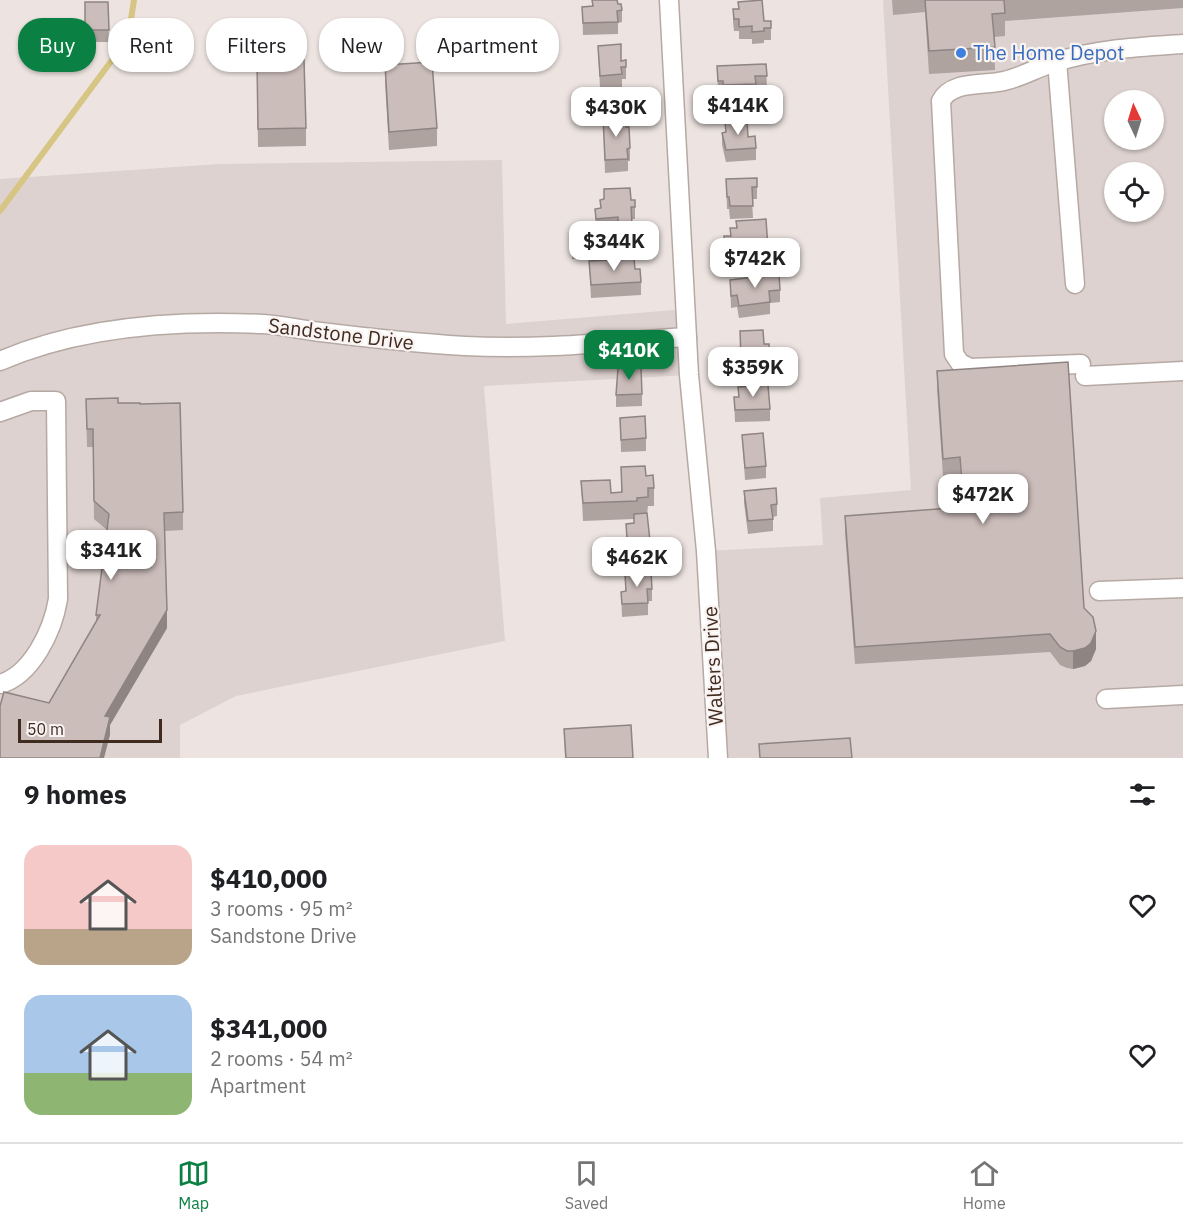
<!DOCTYPE html>
<html lang="en">
<head>
<meta charset="utf-8">
<style>
  :root { --surface:#fff; --page:#f6f6f6; --text:#202124; --muted:#757577; --line:#e0e0e0; --accent:#0b8043 }
  body { margin:0; font-family:"IBM Plex Sans",sans-serif; background:var(--page); color:var(--text); height:100vh; display:flex; flex-direction:column; font-size:22px; white-space:nowrap }
  * { box-sizing:border-box; margin:0 }
  p { font-size:20px; color:var(--muted) }
  .icon { flex:none; width:33px; height:33px; fill:none; stroke:currentColor; stroke-width:2; stroke-linecap:round; stroke-linejoin:round }
  .map { position:relative; height:758px; overflow:hidden }
  .panel { display:flex; flex-direction:column; background:var(--surface); flex:1 }
  .panel>* { flex:none }
  .guide { position:absolute; left:18px; top:18px; width:600px; height:54px; display:flex; gap:12px }
  .needle { width:39px; rotate:356deg }
  .buttons { position:absolute; left:1104px; top:90px; display:grid; gap:12px }
  .buttons a { display:grid; place-items:center; width:60px; height:60px; border-radius:50%; background:var(--surface); box-shadow:0 2px 4px #0004; font-size:30px }
  .scale { position:absolute; left:18px; bottom:15px; width:144px; box-sizing:border-box; padding-left:6px; border:3px solid #402b20; border-top:0; font-size:16px; line-height:21px; white-space:nowrap; color:#402b20; -webkit-text-stroke:4px #f9f3f2; paint-order:stroke }
  .price { position:absolute; translate:-50% -51px; padding:0 14px; border-radius:12px; background:#fff; color:#222; font-size:20px; line-height:39px; filter:drop-shadow(0 2px 3px #0008) }
  .price::after { content:''; position:absolute; left:50%; top:36px; width:18px; height:14px; margin-left:-9px; background:inherit; clip-path:polygon(0 0,100% 0,50% 100%) }
  .price.selected { background:var(--accent); color:#fff }
  ul { padding:0; list-style:none }
  li { display:flex; align-items:center; gap:18px; height:150px; padding:0 24px }
  li span { display:grid; place-items:center; flex:none; width:168px; height:120px; border-radius:18px; color:#555 }
  li>.icon { margin-inline-start:auto }
  span .icon { width:72px; height:72px; fill:#fffc; stroke-width:1 }
  li b { font-size:26px }
  h2 { display:flex; justify-content:space-between; align-items:center; height:72px; padding:0 24px; font-size:26px }
  .chip { padding:0 21px; border-radius:24px; background:var(--surface); box-shadow:0 2px 4px #0004; font-size:21px; line-height:54px }
  .chip.selected { background:var(--accent); color:#fff }
  .tabs { display:flex; justify-content:space-around; align-items:center; height:84px; border-top:2px solid var(--line); background:var(--surface); font-size:16px; color:var(--muted) }
  .tabs a { display:grid; justify-items:center; gap:3px }
  .tabs .selected { color:var(--accent) }
  .map>svg:first-child { display:block }
  .built { fill:#ddd2cf; fill-rule:evenodd }
  .lines { fill:none; stroke-linecap:round; stroke-linejoin:round }
  .stream { stroke:#d7c584; stroke-width:6 }
  .minor-casing { stroke:#b6a9a3; stroke-width:21 }
  .minor { stroke:#fff; stroke-width:18 }
  .wall { fill:#afa3a0 }
  .shaded-wall { fill:#8e8482 }
  .building { fill:#cbbdba; stroke:#8e8482; stroke-width:1.5 }
  .shop-dot { fill:#3f7fe0; stroke:#f9f3f2; stroke-width:2 }
  .labels { text-anchor:middle; stroke-width:4.5; stroke-linejoin:round; paint-order:stroke }
  .shop-label { font-size:20px; fill:#366cbe; stroke:#f9f3f2; text-anchor:start }
  .street-label { font-size:20px; fill:#402b20; stroke:#f9f3f2 }
</style>
</head>
<body>
<div class="map">
<svg width="1183" height="758" viewBox="0 0 1183 758">
  <rect width="100%" height="100%" fill="#ede4e1"/>
  <g class="built">
    <path d="M883,0H1183V758H718L706,551L823,545L820,498L911,490ZM1114,100H1154V140H1114ZM1114,172H1154V212H1114Z"/>
    <path d="M502,160L506,324L686,309L689,375L484,386L505,641L236,696L180,725V758H0V179L219,164Z"/>
  </g>
  <g class="lines">
    <path class="stream" d="M0,211L118,52L131,19L134,0"/>
    <defs>
      <g id="minor">
        <path d="M669,0L689,375L706,551L718,758"/>
        <path d="M1057,61L1075,284"/>
        <path d="M0,361C80,326 176,320 263,324C282,325 302,330 321,332C369,338 417,343 465,346C539,350 613,342 687,337"/>
        <path d="M1081,364L970,368L960,363L954,354L941,101C952,80 984,86 1004,81C1022,77 1038,67 1056,62C1096,49 1141,47 1183,44"/>
        <path d="M1085,376L1183,371"/>
        <path d="M0,412L31,401H56L58,599C53,630 32,675 0,684"/>
        <path d="M1099,591L1183,588"/>
        <path d="M1106,699L1183,695"/>
      </g>
    </defs>
    <use href="#minor" class="minor-casing"/>
    <use href="#minor" class="minor"/>
  </g>
  <g class="wall">
    <path d="M592,0H617L618,4L622,10V22L618,23V34L583,35L582,7L592,6Z"/>
    <path d="M892,0H1183V8L1005,21V36L994,37L995,70L929,74L925,12L893,15Z"/>
    <path d="M85,2H108L109,42H85Z"/>
    <path d="M738,2L771,28V40H764V43L752,44V39H739V31H734L733,22V9H738Z"/>
    <path d="M598,46L621,61L626,67V79H622V87L600,88Z"/>
    <path d="M766,64L767,88L756,89V96L723,97V93H718L717,66Z"/>
    <path d="M385,65L437,128V146L389,150L385,83Z"/>
    <path d="M257,80L306,128V146L258,147Z"/>
    <path d="M603,116L626,127L630,148V161H628V171L605,173Z"/>
    <path d="M725,122L748,137L756,148V160L726,162L722,145V133L725,132Z"/>
    <path d="M757,178V199H752L753,218L730,219L729,209H727L726,179Z"/>
    <path d="M631,200H635V219H632V236L618,237V230L596,231L595,209L600,208Z"/>
    <path d="M736,221L769,263V275L780,290V302L770,303V314L739,318L737,307L731,308L730,280L768,275L738,276L737,267L732,268V261H725L724,236H730V228H736Z"/>
    <path d="M599,239L600,258L572,259V240Z"/>
    <path d="M589,261L641,282V295L591,298Z"/>
    <path d="M740,331L764,344H769V369L741,370Z"/>
    <path d="M937,371L1084,608L1096,649L1091,661L1085,666L1073,669L1067,668L1060,665L1050,652L855,664L845,533V516L963,507L960,475L943,476L937,389Z"/>
    <path d="M738,387L770,409V421L735,422L734,397H738Z"/>
    <path d="M642,394V406L616,407V395Z"/>
    <path d="M86,399L118,403L183,512V530L165,531L167,628L110,725V735L49,703L96,622V615L107,530L94,519L93,447H87Z"/>
    <path d="M620,418L646,438V451L621,452Z"/>
    <path d="M742,435L766,466V478L745,480Z"/>
    <path d="M621,467L646,476L654,488V506H648L647,515L651,550V563L628,564L626,524L634,523V519L583,521L581,481L611,493L621,492Z"/>
    <path d="M744,491L777,504V516L773,517V531L748,534L744,503Z"/>
    <path d="M625,574L652,589V601H648V615L622,617L621,592L625,591Z"/>
    <path d="M564,729L633,758H565Z"/>
  </g>
  <g class="shaded-wall">
    <path d="M167,610V628L110,725V735L104,758H100L105,716Z"/>
    <path d="M1096,631V649L1091,661L1085,666L1073,669V651Z"/>
  </g>
  <g class="building">
    <path d="M592,0H617L618,4H621L622,10L617,11L618,22L583,23L582,7L593,6Z"/>
    <path d="M762,0L764,21H771V28H764V31L752,32V26L739,27V19H734L733,9H739L738,2Z"/>
    <path d="M925,0H1004L1005,13L992,14L995,47L929,51Z"/>
    <path d="M85,2H108L109,30H85Z"/>
    <path d="M621,44V61L626,60V67H621L622,74L600,76L598,46Z"/>
    <path d="M304,60L306,128L258,129L257,62Z"/>
    <path d="M432,62L437,128L389,132L385,65Z"/>
    <path d="M766,64L767,76H755L756,84L723,85V81H718L717,66Z"/>
    <path d="M625,115L626,127H629L630,148L627,149L628,159L605,160L603,116Z"/>
    <path d="M747,121L748,137L755,136L756,148L726,150L722,133L726,132L725,122Z"/>
    <path d="M757,178V187H752L753,206H730L729,197H727L726,179Z"/>
    <path d="M630,188L631,200H635V207H631L632,224L618,225V217L596,219L595,209L601,208L600,200L604,199V189Z"/>
    <path d="M766,219L769,263L738,264L737,255H732V248L725,249L724,236H731L730,228H737L736,221Z"/>
    <path d="M599,239L600,252L572,253V240Z"/>
    <path d="M634,259L635,269H640L641,282L591,285L589,261Z"/>
    <path d="M779,274L780,290L769,291L770,302L739,306L737,295L731,296L730,280Z"/>
    <path d="M763,330L764,344H769V357L741,358L740,331Z"/>
    <path d="M1068,362L1084,608L1093,617L1096,631L1091,643L1085,648L1073,651H1067L1060,647L1050,634L855,647L845,516L964,507L960,457L943,459L937,371Z"/>
    <path d="M641,367L642,394L616,395L618,368Z"/>
    <path d="M768,385L770,409L735,410L734,397H739L738,387Z"/>
    <path d="M118,398V403H140V404L180,403L183,512L164,513L167,610L105,716L110,717L100,758H0V706L4,692L49,703L100,615H96L109,514L94,501L93,429H87L86,399Z"/>
    <path d="M645,416L646,438L621,440L620,418Z"/>
    <path d="M763,433L766,466L745,468L742,435Z"/>
    <path d="M645,466L646,476L653,475L654,488H648V497L637,498V501L583,503L581,481L610,480L611,493L622,492L621,467Z"/>
    <path d="M776,488L777,504L771,505L773,519L748,521L744,491Z"/>
    <path d="M647,513L651,550L628,552L626,524L634,523V514Z"/>
    <path d="M651,572L652,589H647L648,603L622,604L621,592L626,591L625,574Z"/>
    <path d="M631,725L633,758H566L564,729Z"/>
    <path d="M850,738L852,758H760L759,744Z"/>
  </g>
  <circle class="shop-dot" cx="961" cy="53" r="6"/>
  <g class="labels">
    <g class="shop-label">
      <text x="973" y="60">The Home Depot</text>
    </g>
    <g class="street-label">
      <text transform="translate(341 334) rotate(7)" y="7">Sandstone Drive</text>
      <text transform="translate(713 666) rotate(-93)" y="7">Walters Drive</text>
    </g>
  </g>
</svg>
<div class="buttons">
<a><svg class="needle" viewBox="-14 -14 28 28"><path d="M0-13l5 13h-10z" fill="#e53935"/><path d="M0 13l5-13h-10z" fill="#757577"/></svg></a>
<a><svg class="icon" aria-label="locate" viewBox="0 0 24 24"><circle cx="12" cy="12" r="6"/><path d="M12 2v4M12 18v4M2 12h4M18 12h4"/></svg></a>
</div>
<div class="scale">50 m</div>
<b class="price" style="left:738px;top:136px">$414K</b>
<b class="price" style="left:616px;top:138px">$430K</b>
<b class="price" style="left:614px;top:272px">$344K</b>
<b class="price" style="left:755px;top:289px">$742K</b>
<b class="price selected" style="left:629px;top:381px">$410K</b>
<b class="price" style="left:753px;top:398px">$359K</b>
<b class="price" style="left:983px;top:525px">$472K</b>
<b class="price" style="left:111px;top:581px">$341K</b>
<b class="price" style="left:637px;top:588px">$462K</b>
<div class="guide">
<a class="chip selected">Buy</a>
<a class="chip">Rent</a>
<a class="chip">Filters</a>
<a class="chip">New</a>
<a class="chip">Apartment</a>
</div>
</div>
<section class="panel">
<h2>9 homes<svg class="icon" aria-label="filters" viewBox="0 0 24 24"><path d="M4 7h16M4 17h16"/><circle cx="9" cy="7" r="2"/><circle cx="15" cy="17" r="2"/></svg></h2>
<ul>
<li><span style="background:linear-gradient(#f6c9c9 70%,#b9a48a 0)"><svg class="icon" aria-label="home" viewBox="0 0 24 24"><path d="M3 11l9-7 9 7M6 9v11h12V9"/></svg></span><div><b>$410,000</b><p>3 rooms · 95 m²</p><p>Sandstone Drive</p></div><svg class="icon" aria-label="heart" viewBox="0 0 24 24"><path d="M12 20l-8-8c-3-5 5-10 8-4 3-6 11-1 8 4z"/></svg></li>
<li><span style="background:linear-gradient(#a9c7e8 65%,#8fb573 0)"><svg class="icon" aria-label="home" viewBox="0 0 24 24"><path d="M3 11l9-7 9 7M6 9v11h12V9"/></svg></span><div><b>$341,000</b><p>2 rooms · 54 m²</p><p>Apartment</p></div><svg class="icon" aria-label="heart" viewBox="0 0 24 24"><path d="M12 20l-8-8c-3-5 5-10 8-4 3-6 11-1 8 4z"/></svg></li>
</ul>
</section>
<nav class="tabs">
<a class="selected"><svg class="icon" aria-label="map" viewBox="0 0 24 24"><path d="M3 6l6-2 6 2 6-2v14l-6 2-6-2-6 2zM9 4v14M15 6v14"/></svg>Map</a>
<a><svg class="icon" aria-label="saved" viewBox="0 0 24 24"><path d="M7 4h10v16l-5-4-5 4z"/></svg>Saved</a>
<a><svg class="icon" aria-label="home" viewBox="0 0 24 24"><path d="M3 11l9-7 9 7M6 9v11h12V9"/></svg>Home</a>
</nav>
</body>
</html>
